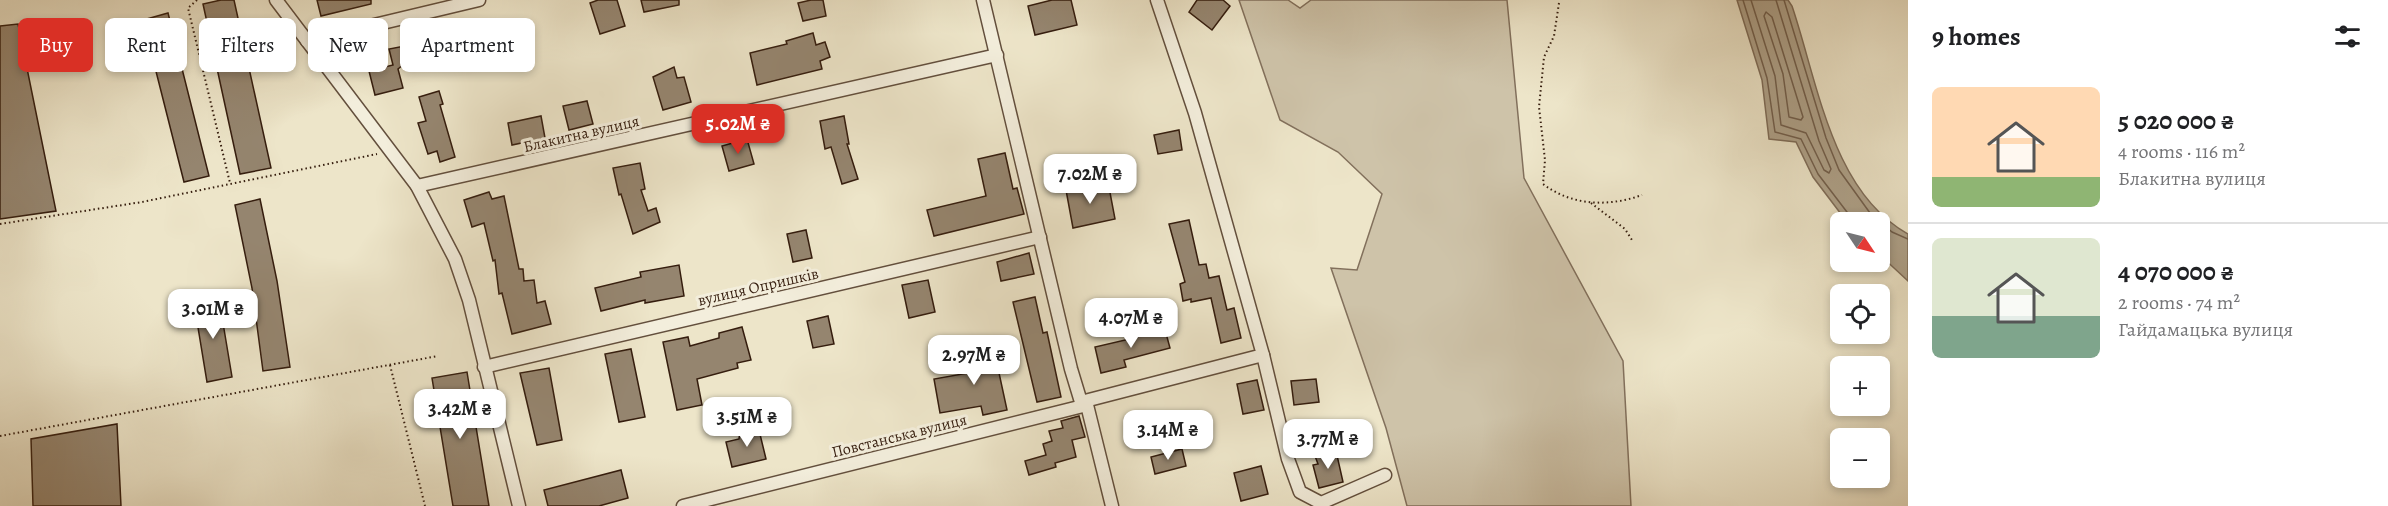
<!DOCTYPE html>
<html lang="en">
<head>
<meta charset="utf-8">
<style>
  :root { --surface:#fff; --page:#f6f6f6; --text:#202124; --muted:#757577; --line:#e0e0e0; --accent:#d93025 }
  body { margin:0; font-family:Alegreya,serif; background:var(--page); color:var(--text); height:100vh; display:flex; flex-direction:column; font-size:22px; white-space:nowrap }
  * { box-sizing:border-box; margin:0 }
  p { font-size:20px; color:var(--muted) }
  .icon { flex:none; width:33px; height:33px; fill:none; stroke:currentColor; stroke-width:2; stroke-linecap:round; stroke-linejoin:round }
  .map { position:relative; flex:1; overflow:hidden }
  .drawer { display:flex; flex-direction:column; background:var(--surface); width:480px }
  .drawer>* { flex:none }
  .guide { position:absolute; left:18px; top:18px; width:570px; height:54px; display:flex; gap:12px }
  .needle { width:39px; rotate:125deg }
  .tools { position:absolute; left:1830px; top:212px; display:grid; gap:12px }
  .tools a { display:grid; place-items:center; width:60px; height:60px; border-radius:9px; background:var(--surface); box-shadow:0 3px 9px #0003; font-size:30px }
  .price { position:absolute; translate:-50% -51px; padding:0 14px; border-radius:12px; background:#fff; color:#222; font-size:20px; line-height:39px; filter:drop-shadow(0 2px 3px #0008) }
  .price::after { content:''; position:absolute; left:50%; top:36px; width:18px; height:14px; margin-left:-9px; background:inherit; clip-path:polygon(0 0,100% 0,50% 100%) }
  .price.on { background:var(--accent); color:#fff }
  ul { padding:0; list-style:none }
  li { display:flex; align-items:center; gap:18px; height:150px; padding:0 24px }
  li+li { border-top:2px solid var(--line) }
  li span { display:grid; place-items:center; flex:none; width:168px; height:120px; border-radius:9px; color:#555 }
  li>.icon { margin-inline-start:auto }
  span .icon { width:72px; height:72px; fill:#fffc; stroke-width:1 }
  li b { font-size:26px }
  h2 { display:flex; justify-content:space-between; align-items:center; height:72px; padding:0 24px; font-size:26px }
  .tag { padding:0 21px; border-radius:9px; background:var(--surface); box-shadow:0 3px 9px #0003; font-size:21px; line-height:54px }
  .tag.on { background:var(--accent); color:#fff }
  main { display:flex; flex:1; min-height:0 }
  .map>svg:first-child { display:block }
  .green { fill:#cec3a9; stroke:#82705c; stroke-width:1.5 }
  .water { fill:#aea189; stroke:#7e6c58; stroke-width:1.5 }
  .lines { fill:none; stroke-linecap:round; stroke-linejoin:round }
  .shore { stroke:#725f4c; stroke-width:1.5 }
  .building { fill:#95856f; stroke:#351d0e; stroke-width:1.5 }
  .minor-casing { stroke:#634f3d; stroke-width:15 }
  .path { stroke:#351d0e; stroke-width:2; stroke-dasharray:1.5 3; stroke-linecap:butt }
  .minor { stroke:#f3eedc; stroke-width:12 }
  .labels { text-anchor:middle; stroke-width:6; stroke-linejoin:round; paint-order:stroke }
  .street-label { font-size:16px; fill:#351d0e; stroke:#f3eedc }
</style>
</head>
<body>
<main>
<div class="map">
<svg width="1908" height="506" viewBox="0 0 1908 506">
  <rect width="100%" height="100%" fill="#ede5c9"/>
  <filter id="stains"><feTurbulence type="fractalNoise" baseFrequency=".00333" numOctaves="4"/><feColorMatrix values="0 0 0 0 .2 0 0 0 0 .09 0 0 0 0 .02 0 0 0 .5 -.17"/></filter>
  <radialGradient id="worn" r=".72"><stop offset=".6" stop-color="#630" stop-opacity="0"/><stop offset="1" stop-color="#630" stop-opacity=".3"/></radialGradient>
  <path class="green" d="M1239,0H1288L1300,8L1311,0H1507L1524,178L1623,361L1631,506H1407L1386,428L1331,268L1357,270L1382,194L1338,152L1280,120Z"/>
  <path class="water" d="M1737,0H1788L1792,6C1818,83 1832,192 1908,234V281L1880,255V222H1847L1813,177L1796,142L1769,139L1762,80Z"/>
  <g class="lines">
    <g class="shore">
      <path d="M1743,0L1767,78L1775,132L1801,139L1818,174L1850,216L1851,222"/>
      <path d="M1751,0L1775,76L1781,125L1806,133L1824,170L1829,173L1831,169L1819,141L1776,0"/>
      <path d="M1784,0L1826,138L1839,170L1870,213L1892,232L1908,239"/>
      <path d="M1766,12L1772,17L1803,117L1801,120L1789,117L1783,74L1764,16Z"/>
    </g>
  </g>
  <g class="building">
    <path d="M221,0H234L271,168L240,174L203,4Z"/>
    <path d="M317,0H371V4L321,16Z"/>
    <path d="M598,0H617L625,26L600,34L590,3Z"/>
    <path d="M641,0H679V5L644,12Z"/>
    <path d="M811,0H823L826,16L803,21L798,3Z"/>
    <path d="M1052,0H1071L1077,25L1035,35L1028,6Z"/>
    <path d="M1197,0H1223L1230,6L1212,30L1189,12Z"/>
    <path d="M168,13L209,176L184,182L143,20Z"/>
    <path d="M18,24L56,211L0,219V26Z"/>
    <path d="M813,33L816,45L825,42L830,57L820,61L822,69L757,85L750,53L787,44L786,41Z"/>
    <path d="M446,38L452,61L422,69L418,53L398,69L403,88L375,95L369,71L393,65L389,49Z"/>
    <path d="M674,67L677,78L684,77L691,102L663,110L653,77Z"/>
    <path d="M439,91L443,104L440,105L455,157L440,162L437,151L428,154L418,123L426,121L419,97Z"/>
    <path d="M587,101L593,124L569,130L563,106Z"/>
    <path d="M541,116L545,138L512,145L508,123Z"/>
    <path d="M844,116L849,144H847L858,179L842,184L831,147L825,149L820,121Z"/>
    <path d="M1179,130L1182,150L1158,154L1154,135Z"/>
    <path d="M747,139L754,164L729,171L722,146Z"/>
    <path d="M1005,153L1013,189L1017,188L1024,214L934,236L927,210L986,196L978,159Z"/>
    <path d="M640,163L645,189L641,190L648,211L656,208L660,222L633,234L621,194L619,195L613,168Z"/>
    <path d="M1108,182L1115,219L1073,228L1066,190Z"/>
    <path d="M489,192L492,199L504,196L519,269H523L524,281L534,280L537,303L545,301L551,324L512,334L502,293L499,294L495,260L493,261L484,223L472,227L464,200Z"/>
    <path d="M260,199L277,281L290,367L263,371L252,288L235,205Z"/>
    <path d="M1189,220L1199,265L1206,264L1209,278L1219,276L1227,310L1234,308L1241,338L1221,343L1211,298L1191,302V299L1183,301L1180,284L1185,282L1169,224Z"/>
    <path d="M806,230L812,258L793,262L787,234Z"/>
    <path d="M1029,253L1034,274L1001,281L997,262Z"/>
    <path d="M679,265L684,296L645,303V300L601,311L595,288L641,277L640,272Z"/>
    <path d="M928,280L935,312L909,318L902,285Z"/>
    <path d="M1035,297L1043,333L1047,332L1061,397L1037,402L1013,302Z"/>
    <path d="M219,299L232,377L207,382L194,303Z"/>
    <path d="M828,316L834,344L813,348L807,321Z"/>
    <path d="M1164,326L1170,348L1124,360L1126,367L1101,373L1095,347L1134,338L1133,334Z"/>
    <path d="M742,327L751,360L737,363L738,368L697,379L702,405L677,410L663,342L688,337L690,346L719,338V333Z"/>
    <path d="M993,345L1007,410L983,415L981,406L940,413L934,379L974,372L969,351Z"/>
    <path d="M631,349L645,417L619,422L605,354Z"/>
    <path d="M549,368L562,440L537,445L520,373Z"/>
    <path d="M467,372L489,506H453L432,378Z"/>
    <path d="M1316,379L1319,402L1294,405L1291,381Z"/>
    <path d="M1257,380L1264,410L1243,414L1237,384Z"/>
    <path d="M1079,416L1085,437L1072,440L1076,457L1055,463L1056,467L1029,475L1025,461L1046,455L1043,444L1052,441L1049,431L1063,428L1061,421Z"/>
    <path d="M117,424L121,506H33L31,439Z"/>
    <path d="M758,426L766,459L732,467L726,442L739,439L740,431Z"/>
    <path d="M1182,449L1186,466L1155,474L1151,457Z"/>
    <path d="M1336,451L1343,482L1319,488L1313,465L1318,464L1315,456Z"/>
    <path d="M1261,466L1268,494L1241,501L1234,473Z"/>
    <path d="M621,470L628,498L599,506H548L544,490Z"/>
  </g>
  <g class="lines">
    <defs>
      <g id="minor">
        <path d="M276,0L417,186L455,259L469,300L519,506"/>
        <path d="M983,0L1071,369L1081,402L1087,405L1112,506"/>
        <path d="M307,41L479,0"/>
        <path d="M417,186L997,55"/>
        <path d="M1263,355L1288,459L1300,492L1321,503L1385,475"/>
        <path d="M484,367L1040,237"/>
        <path d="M1081,402L1263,355L1195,113L1157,0"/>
        <path d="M683,506L1087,405"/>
      </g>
    </defs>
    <use href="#minor" class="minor-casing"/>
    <g class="path">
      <path d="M197,0L188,8L230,183"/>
      <path d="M1559,3L1554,36L1544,57L1539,107L1545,160L1543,184C1572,206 1609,207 1642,195"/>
      <path d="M1591,203L1625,229L1632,240"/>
      <path d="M0,224L142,202L377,154"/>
      <path d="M390,365L425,506"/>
      <path d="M0,436L438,356"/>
    </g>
    <use href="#minor" class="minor"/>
  </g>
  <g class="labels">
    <g class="street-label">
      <text transform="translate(581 133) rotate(-13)" y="6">Блакитна вулиця</text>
      <text transform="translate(758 286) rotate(-13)" y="6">вулиця Опришків</text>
      <text transform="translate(899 435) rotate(-14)" y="6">Повстанська вулиця</text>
    </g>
  </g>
  <rect width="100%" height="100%" filter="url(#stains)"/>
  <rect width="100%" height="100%" fill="url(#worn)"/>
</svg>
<div class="tools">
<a><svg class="needle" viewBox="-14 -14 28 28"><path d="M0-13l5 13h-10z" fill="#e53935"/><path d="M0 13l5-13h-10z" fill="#757577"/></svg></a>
<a><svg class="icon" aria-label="locate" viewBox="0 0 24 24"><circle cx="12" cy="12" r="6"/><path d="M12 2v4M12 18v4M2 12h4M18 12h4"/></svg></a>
<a>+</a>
<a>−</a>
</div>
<b class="price on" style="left:738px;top:155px">5.02M ₴</b>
<b class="price" style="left:1090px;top:205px">7.02M ₴</b>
<b class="price" style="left:213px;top:340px">3.01M ₴</b>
<b class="price" style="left:1131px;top:349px">4.07M ₴</b>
<b class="price" style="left:974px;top:386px">2.97M ₴</b>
<b class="price" style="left:460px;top:440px">3.42M ₴</b>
<b class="price" style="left:747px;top:448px">3.51M ₴</b>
<b class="price" style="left:1168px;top:461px">3.14M ₴</b>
<b class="price" style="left:1328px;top:470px">3.77M ₴</b>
<div class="guide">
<a class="tag on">Buy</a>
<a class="tag">Rent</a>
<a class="tag">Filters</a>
<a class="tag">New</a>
<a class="tag">Apartment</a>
</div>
</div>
<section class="drawer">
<h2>9 homes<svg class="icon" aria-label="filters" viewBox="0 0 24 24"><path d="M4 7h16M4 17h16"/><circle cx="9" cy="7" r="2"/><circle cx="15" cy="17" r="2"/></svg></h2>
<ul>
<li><span style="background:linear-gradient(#ffd9b3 75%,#8fb573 0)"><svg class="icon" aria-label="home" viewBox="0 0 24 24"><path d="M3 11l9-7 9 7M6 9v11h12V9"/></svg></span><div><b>5 020 000 ₴</b><p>4 rooms · 116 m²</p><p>Блакитна вулиця</p></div></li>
<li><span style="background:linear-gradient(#dfe7d0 65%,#7fa58c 0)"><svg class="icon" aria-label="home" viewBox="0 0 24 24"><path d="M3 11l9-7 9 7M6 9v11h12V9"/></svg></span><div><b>4 070 000 ₴</b><p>2 rooms · 74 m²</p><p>Гайдамацька вулиця</p></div></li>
</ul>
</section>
</main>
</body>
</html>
